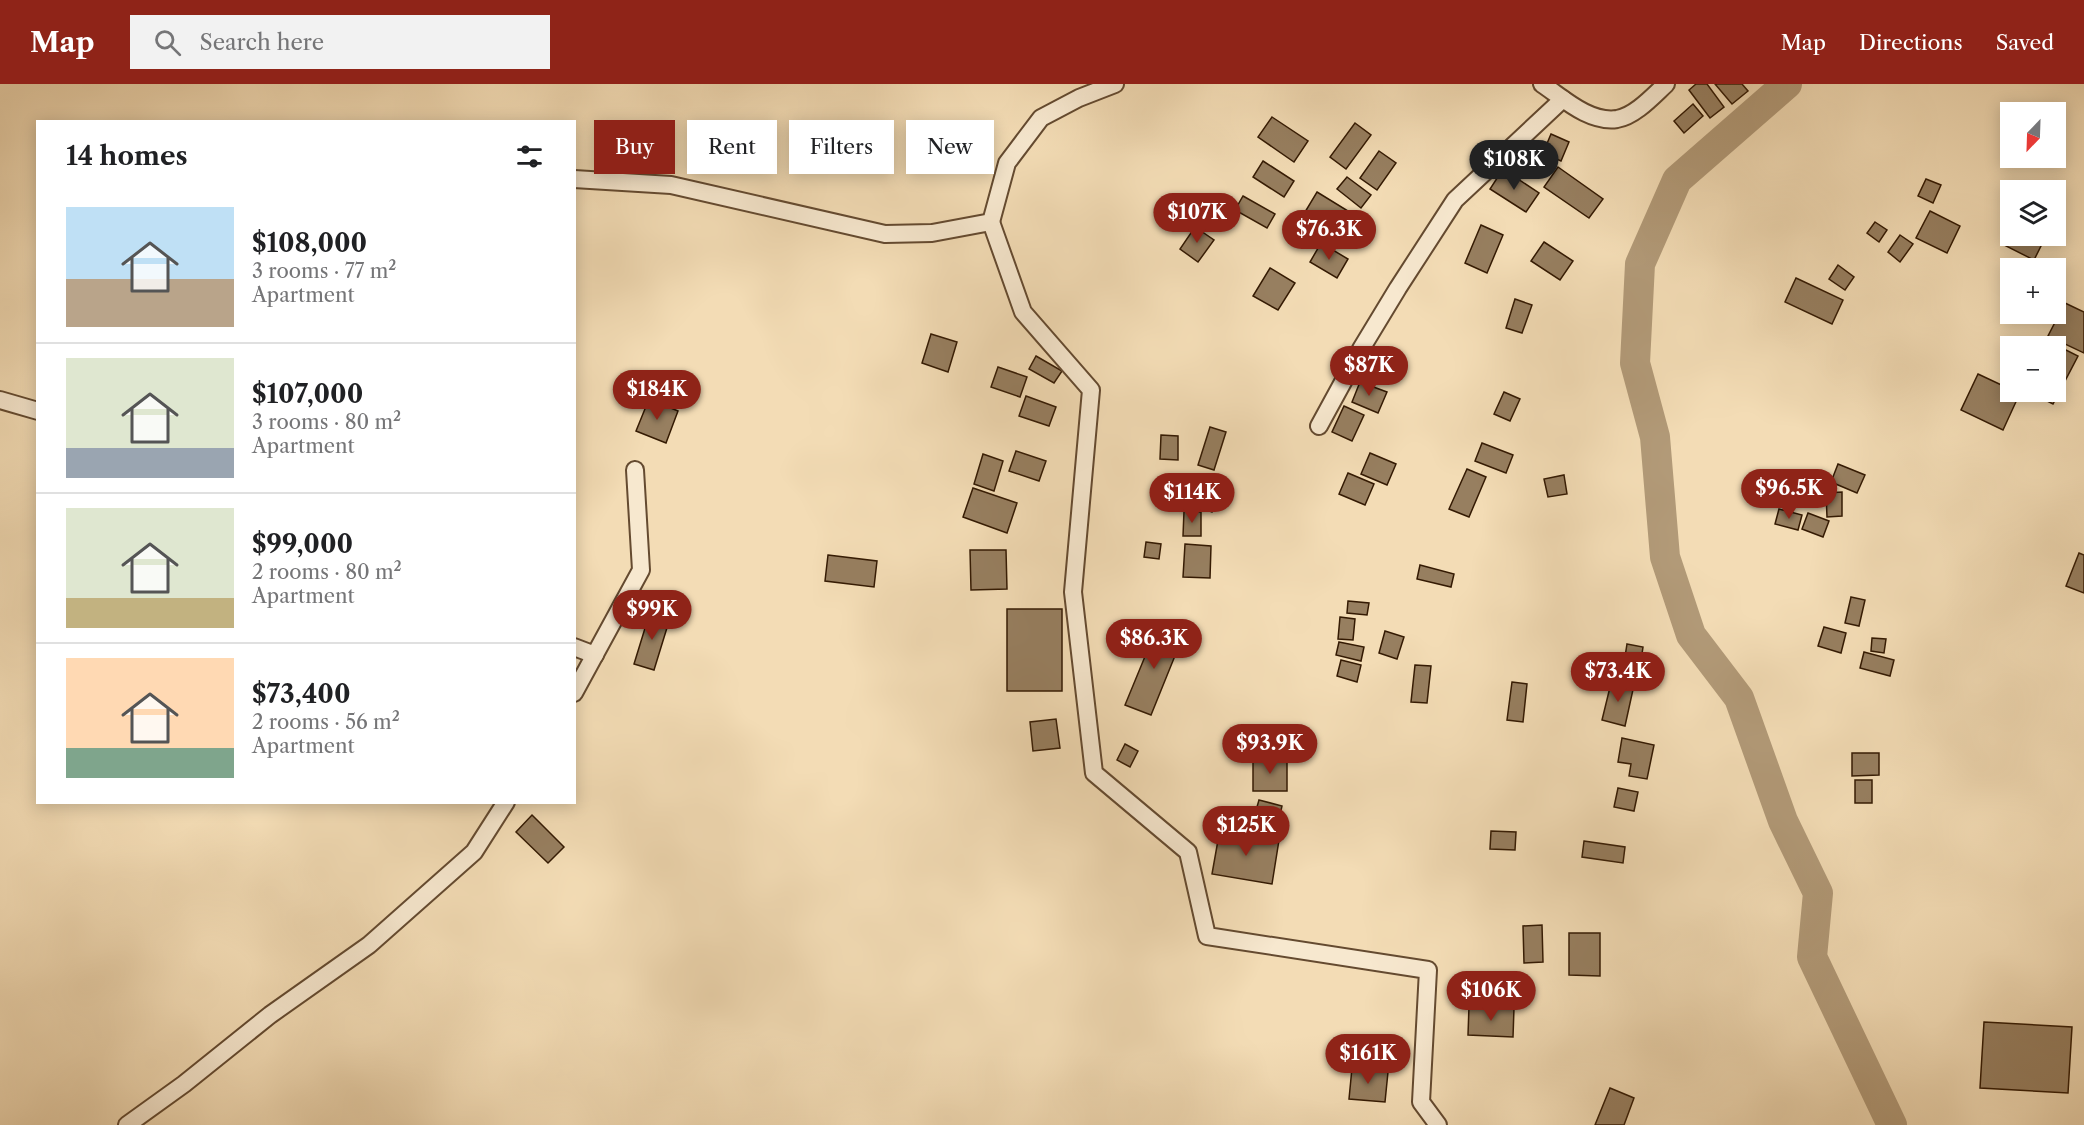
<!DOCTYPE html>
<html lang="en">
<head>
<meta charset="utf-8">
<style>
  :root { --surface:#fff; --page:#f2f2f2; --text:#202124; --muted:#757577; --line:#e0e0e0; --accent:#8f2418 }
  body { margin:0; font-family:"Libre Caslon Text",serif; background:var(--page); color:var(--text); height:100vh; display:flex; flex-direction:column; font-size:22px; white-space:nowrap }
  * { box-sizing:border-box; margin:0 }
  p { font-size:20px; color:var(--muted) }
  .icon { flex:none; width:33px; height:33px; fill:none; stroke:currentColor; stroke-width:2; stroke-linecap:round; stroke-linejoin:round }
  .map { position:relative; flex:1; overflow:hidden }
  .sheet { position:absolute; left:36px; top:36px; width:540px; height:684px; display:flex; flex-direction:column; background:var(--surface); border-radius:0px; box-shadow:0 3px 15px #0003 }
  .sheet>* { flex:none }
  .guide { position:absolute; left:594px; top:36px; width:570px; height:54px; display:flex; gap:12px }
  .needle { width:39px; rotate:203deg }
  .controls { position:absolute; left:2000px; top:18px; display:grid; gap:12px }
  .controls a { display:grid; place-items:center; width:66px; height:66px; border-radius:0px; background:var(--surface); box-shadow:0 3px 15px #0003; font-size:30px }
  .price { position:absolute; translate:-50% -51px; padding:0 14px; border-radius:21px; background:var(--accent); color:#fff; font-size:20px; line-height:39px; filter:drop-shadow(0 2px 3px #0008) }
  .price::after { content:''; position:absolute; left:50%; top:36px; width:18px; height:14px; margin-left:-9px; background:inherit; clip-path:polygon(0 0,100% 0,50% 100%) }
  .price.selected { background:#222; color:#fff }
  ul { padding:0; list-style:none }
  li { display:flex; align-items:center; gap:18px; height:150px; padding:0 30px }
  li+li { border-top:2px solid var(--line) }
  li span { display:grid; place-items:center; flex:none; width:168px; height:120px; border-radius:0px; color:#555 }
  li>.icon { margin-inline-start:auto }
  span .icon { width:72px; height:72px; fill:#fffc; stroke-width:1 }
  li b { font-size:26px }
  h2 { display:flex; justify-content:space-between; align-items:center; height:72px; padding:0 30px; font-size:26px }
  .pill { padding:0 21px; border-radius:0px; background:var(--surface); box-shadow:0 3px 15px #0003; font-size:21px; line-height:54px }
  .pill.selected { background:var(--accent); color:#fff }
  header { display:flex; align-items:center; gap:36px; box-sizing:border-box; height:84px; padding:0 30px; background:var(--accent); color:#fff }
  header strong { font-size:28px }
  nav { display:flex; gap:33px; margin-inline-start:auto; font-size:21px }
  .search { width:420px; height:54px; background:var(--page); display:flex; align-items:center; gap:15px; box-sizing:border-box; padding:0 21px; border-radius:0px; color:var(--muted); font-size:22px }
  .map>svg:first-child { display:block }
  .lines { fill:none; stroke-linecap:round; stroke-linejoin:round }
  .river { stroke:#b29a78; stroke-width:30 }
  .building { fill:#977f60; stroke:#341a03; stroke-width:1.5 }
  .street-casing { stroke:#644a30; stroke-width:20 }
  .street { stroke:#f7e8cf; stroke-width:16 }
</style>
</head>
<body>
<header>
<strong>Map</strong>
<div class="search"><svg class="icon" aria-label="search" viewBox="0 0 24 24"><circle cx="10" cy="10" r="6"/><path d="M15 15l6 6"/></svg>Search here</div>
<nav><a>Map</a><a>Directions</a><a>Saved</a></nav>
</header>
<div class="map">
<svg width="2084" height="1041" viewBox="0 0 2084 1041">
  <rect width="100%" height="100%" fill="#f3dcb5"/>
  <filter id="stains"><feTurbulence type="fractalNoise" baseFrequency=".00333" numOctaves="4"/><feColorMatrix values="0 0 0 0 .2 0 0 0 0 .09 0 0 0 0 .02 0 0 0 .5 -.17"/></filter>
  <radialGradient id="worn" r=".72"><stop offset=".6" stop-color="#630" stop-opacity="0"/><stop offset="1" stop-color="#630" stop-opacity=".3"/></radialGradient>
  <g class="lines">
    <path class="river" d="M1787,0L1677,96L1640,180L1635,279L1655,353L1665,473L1691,551L1739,614L1783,737L1818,809L1812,873L1892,1041"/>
  </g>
  <g class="building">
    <path d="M1696,0H1707L1724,23L1710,34L1689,6Z"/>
    <path d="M1715,0H1742L1748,7L1732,20Z"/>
    <path d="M1693,20L1703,32L1684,49L1674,37Z"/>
    <path d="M1272,33L1308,57L1294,78L1258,53Z"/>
    <path d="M1355,39L1371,51L1346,85L1330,73Z"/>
    <path d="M1551,50L1569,58L1561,77L1543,69Z"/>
    <path d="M1379,67L1396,79L1377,106L1360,94Z"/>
    <path d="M1263,77L1294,97L1284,113L1253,93Z"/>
    <path d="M1558,83L1603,115L1589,134L1544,103Z"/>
    <path d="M1503,85L1539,109L1526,128L1490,105Z"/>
    <path d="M1347,93L1371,111L1361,124L1337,105Z"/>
    <path d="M1926,95L1941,101L1933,119L1918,112Z"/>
    <path d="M1317,108L1348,127L1333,152L1302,133Z"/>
    <path d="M1243,112L1275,130L1267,144L1235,126Z"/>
    <path d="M1930,127L1960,142L1947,169L1916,154Z"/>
    <path d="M1875,138L1887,146L1879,158L1867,149Z"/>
    <path d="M1481,141L1503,151L1487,189L1465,179Z"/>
    <path d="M1195,143L1214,156L1198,178L1180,165Z"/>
    <path d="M2010,148V152H2046L2034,176L2004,161Z"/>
    <path d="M1900,151L1913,160L1900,178L1888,168Z"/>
    <path d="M1544,158L1573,177L1560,196L1531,177Z"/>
    <path d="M1321,159L1348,175L1337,194L1310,178Z"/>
    <path d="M1838,181L1854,193L1845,206L1829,195Z"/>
    <path d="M1270,184L1295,199L1278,226L1253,212Z"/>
    <path d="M1796,194L1843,216L1832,240L1785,218Z"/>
    <path d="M1515,215L1532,221L1522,249L1506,244Z"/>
    <path d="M2065,219L2084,228V269L2048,252Z"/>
    <path d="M931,250L957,258L948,288L922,279Z"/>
    <path d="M2054,260L2078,272L2053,320L2029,308H2055Z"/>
    <path d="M1036,272L1062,287L1054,299L1029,285Z"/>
    <path d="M998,283L1027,293L1020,313L991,303Z"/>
    <path d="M1978,290L2010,305V308L2020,309L2003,346L1961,326Z"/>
    <path d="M1360,298L1387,308L1378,329L1352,318Z"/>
    <path d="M1504,308L1520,315L1510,337L1494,330Z"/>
    <path d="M1026,312L1056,323L1049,342L1019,332Z"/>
    <path d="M649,315L678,327L666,359L636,347Z"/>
    <path d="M1344,322L1364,331L1352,357L1332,348Z"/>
    <path d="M1210,343L1226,348L1214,386L1198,381Z"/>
    <path d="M1161,351L1178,352V376L1160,375Z"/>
    <path d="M1482,359L1513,371L1506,389L1475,377Z"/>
    <path d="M1016,367L1046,377L1039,397L1009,387Z"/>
    <path d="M1370,369L1396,380L1387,401L1361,390Z"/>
    <path d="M983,370L1003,377L994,407L974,400Z"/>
    <path d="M1838,380L1865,391L1857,409L1831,398Z"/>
    <path d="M1467,385L1486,393L1469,433L1449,425Z"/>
    <path d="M1348,389L1374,400L1365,421L1339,410Z"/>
    <path d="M1564,391L1567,410L1548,413L1544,395Z"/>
    <path d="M1196,403L1219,412L1212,428L1190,419Z"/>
    <path d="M973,404L1017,419L1007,449L963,433Z"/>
    <path d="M1842,408V432L1827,433L1826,409Z"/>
    <path d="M1779,425L1802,431L1798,446L1775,440Z"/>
    <path d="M1184,427L1201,428V452H1183Z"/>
    <path d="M1808,429L1829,437L1823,453L1802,445Z"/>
    <path d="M1146,458L1161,460L1159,475L1144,473Z"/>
    <path d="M1185,460L1211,462L1210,494L1183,493Z"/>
    <path d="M970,466H1006L1007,505L971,506Z"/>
    <path d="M2079,469L2084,471V509L2066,502Z"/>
    <path d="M828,471L877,477L874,503L825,497Z"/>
    <path d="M1420,481L1454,490L1451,503L1417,495Z"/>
    <path d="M1851,513L1865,516L1859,542L1845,539Z"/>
    <path d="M1348,517L1369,519L1367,531L1347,529Z"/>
    <rect x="1007" y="525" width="55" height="82"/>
    <path d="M650,528L670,534L654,586L634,580Z"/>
    <path d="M1340,533L1355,535L1353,556L1338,555Z"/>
    <path d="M1158,541L1183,552L1151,631L1125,621Z"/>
    <path d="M1824,543L1846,549L1841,569L1818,562Z"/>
    <path d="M1385,547L1404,553L1397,575L1379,569Z"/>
    <path d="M1872,554L1886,555L1884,569L1871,567Z"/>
    <path d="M1339,558L1364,563L1361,577L1336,571Z"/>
    <path d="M1627,560L1643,563L1639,589L1623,586Z"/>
    <path d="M1864,568L1894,576L1890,592L1860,584Z"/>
    <path d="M1341,576L1361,581L1357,598L1337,592Z"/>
    <path d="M1415,581L1431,582L1427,619L1411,618Z"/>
    <path d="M1612,595L1634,601L1625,642L1602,636Z"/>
    <path d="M1512,598L1527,600L1523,638L1507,636Z"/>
    <path d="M1056,635L1060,664L1033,667L1030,638Z"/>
    <path d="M1622,654L1654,661L1647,695L1629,692L1631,680L1618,678Z"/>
    <path d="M1125,660L1138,667L1130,683L1117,676Z"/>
    <path d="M1852,669H1879V691L1852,692Z"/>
    <rect x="1253" y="675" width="34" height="32"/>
    <rect x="1855" y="696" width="17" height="23"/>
    <path d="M1618,704L1638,708L1634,727L1614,723Z"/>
    <path d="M1259,716L1282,722L1277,743L1253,737Z"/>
    <path d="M532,731L564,763L548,779L516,748Z"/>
    <path d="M1220,745L1279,756L1272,800L1212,790Z"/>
    <path d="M1491,747L1516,748L1515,766L1490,765Z"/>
    <path d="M1584,757L1625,763L1623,779L1582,773Z"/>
    <path d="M1542,841L1543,878L1524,879L1523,842Z"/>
    <path d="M1569,849H1600V892L1569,891Z"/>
    <path d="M1469,922L1514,924L1513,953L1468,951Z"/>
    <path d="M1984,938L2072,943L2068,1009L1980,1004Z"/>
    <path d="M1352,984L1388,988L1385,1018L1349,1015Z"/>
    <path d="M1610,1004L1634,1014L1624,1041H1595Z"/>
  </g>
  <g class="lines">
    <defs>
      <g id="street">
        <path d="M1542,0C1563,14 1589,39 1617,35C1635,32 1653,12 1666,0"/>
        <path d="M574,95L671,101L885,150L932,149L991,138L1007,79L1041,34L1079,14L1115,0"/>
        <path d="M991,138L1023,228L1091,306L1073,508L1094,689L1188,768L1207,852L1428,886L1421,1018L1438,1041"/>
        <path d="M0,316L38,327"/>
        <path d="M1319,342L1361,265L1398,204L1455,116L1563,15"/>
        <path d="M574,563L595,571"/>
        <path d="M574,609L641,486L635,386"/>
        <path d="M127,1041L184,1000L270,931L369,861L474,768L506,718"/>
      </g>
    </defs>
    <use href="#street" class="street-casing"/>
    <use href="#street" class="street"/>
  </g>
  <rect width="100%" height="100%" filter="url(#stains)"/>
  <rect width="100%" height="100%" fill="url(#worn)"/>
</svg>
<div class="controls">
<a><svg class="needle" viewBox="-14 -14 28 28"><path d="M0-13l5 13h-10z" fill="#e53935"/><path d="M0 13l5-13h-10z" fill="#757577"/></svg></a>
<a><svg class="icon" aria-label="layers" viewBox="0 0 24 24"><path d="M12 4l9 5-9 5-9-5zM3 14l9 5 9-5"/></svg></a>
<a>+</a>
<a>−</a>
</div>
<b class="price selected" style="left:1514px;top:107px">$108K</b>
<b class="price" style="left:1197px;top:160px">$107K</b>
<b class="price" style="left:1329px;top:177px">$76.3K</b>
<b class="price" style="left:1369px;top:313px">$87K</b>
<b class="price" style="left:657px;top:337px">$184K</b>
<b class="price" style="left:1789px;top:436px">$96.5K</b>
<b class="price" style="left:1192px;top:440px">$114K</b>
<b class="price" style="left:652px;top:557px">$99K</b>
<b class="price" style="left:1154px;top:586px">$86.3K</b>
<b class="price" style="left:1618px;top:619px">$73.4K</b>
<b class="price" style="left:1270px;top:691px">$93.9K</b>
<b class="price" style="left:1246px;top:773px">$125K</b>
<b class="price" style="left:1491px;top:938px">$106K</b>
<b class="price" style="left:1368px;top:1001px">$161K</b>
<div class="guide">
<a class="pill selected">Buy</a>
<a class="pill">Rent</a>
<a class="pill">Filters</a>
<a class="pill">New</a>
</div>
<section class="sheet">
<h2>14 homes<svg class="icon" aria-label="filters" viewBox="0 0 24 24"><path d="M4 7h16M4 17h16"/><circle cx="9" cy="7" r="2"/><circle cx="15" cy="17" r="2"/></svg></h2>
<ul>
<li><span style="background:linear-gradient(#bfe0f5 60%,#b9a48a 0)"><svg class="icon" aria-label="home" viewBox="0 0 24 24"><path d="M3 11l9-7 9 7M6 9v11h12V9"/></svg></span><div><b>$108,000</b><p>3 rooms · 77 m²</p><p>Apartment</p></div></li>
<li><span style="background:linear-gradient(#dfe7d0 75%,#9aa5b1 0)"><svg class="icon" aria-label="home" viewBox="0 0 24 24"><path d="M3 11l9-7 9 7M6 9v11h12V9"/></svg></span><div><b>$107,000</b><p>3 rooms · 80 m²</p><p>Apartment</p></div></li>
<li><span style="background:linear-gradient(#dfe7d0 75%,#c2b280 0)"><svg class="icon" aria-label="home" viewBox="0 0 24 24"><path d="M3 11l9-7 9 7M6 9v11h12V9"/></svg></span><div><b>$99,000</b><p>2 rooms · 80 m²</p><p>Apartment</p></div></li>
<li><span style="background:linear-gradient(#ffd9b3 75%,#7fa58c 0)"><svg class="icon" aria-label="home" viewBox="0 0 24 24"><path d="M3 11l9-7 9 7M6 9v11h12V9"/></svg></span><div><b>$73,400</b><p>2 rooms · 56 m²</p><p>Apartment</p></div></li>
</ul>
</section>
</div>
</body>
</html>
